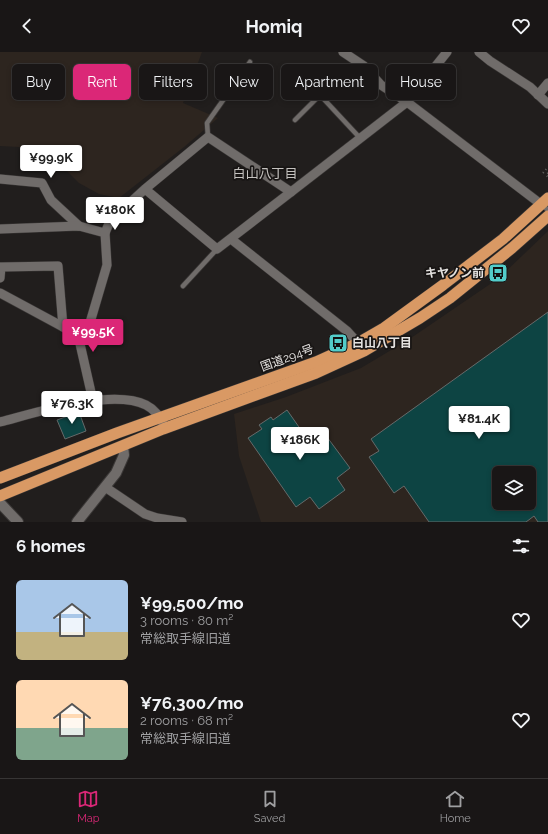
<!DOCTYPE html>
<html lang="en">
<head>
<meta charset="utf-8">
<style>
  :root { --surface:#191616; --page:#262323; --text:#f1f3f6; --muted:#9f9fa1; --line:#373535; --accent:#db2777 }
  body { margin:0; font-family:Raleway,"Noto Sans JP",sans-serif; background:var(--page); color:var(--text); height:100vh; display:flex; flex-direction:column; font-size:15px; white-space:nowrap }
  * { box-sizing:border-box; margin:0 }
  p { font-size:13px; color:var(--muted) }
  .icon { flex:none; width:22px; height:22px; fill:none; stroke:currentColor; stroke-width:2; stroke-linecap:round; stroke-linejoin:round }
  .map { position:relative; height:470px; overflow:hidden }
  .side { display:flex; flex-direction:column; background:var(--surface); flex:1 }
  .side>* { flex:none }
  .top-card { position:absolute; left:12px; top:12px; width:524px; height:36px; display:flex; gap:8px }
  .tools { position:absolute; left:492px; top:414px; display:grid; gap:8px }
  .tools a { display:grid; place-items:center; width:44px; height:44px; border-radius:6px; background:var(--surface); box-shadow:0 2px 6px #0003,0 0 0 1px var(--line); font-size:20px }
  .price { position:absolute; translate:-50% -34px; padding:0 9px; border-radius:4px; background:#fff; color:#222; font-size:13px; line-height:26px; filter:drop-shadow(0 1px 2px #0008) }
  .price::after { content:''; position:absolute; left:50%; top:24px; width:12px; height:9px; margin-left:-6px; background:inherit; clip-path:polygon(0 0,100% 0,50% 100%) }
  .price.active { background:var(--accent); color:#fff }
  ul { padding:0; list-style:none }
  li { display:flex; align-items:center; gap:12px; height:100px; padding:0 16px }
  li span { display:grid; place-items:center; flex:none; width:112px; height:80px; border-radius:6px; color:#555 }
  li>.icon { margin-inline-start:auto }
  span .icon { width:48px; height:48px; fill:#fffc; stroke-width:1 }
  li b { font-size:17px }
  h2 { display:flex; justify-content:space-between; align-items:center; height:48px; padding:0 16px; font-size:17px }
  .tag { padding:0 14px; border-radius:6px; background:var(--surface); box-shadow:0 2px 6px #0003,0 0 0 1px var(--line); font-size:14px; line-height:36px }
  .tag.active { background:var(--accent); color:#fff }
  header { display:flex; justify-content:space-between; align-items:center; height:52px; padding:0 16px; background:var(--surface); font-size:18px; font-weight:700 }
  .menu { display:flex; justify-content:space-around; align-items:center; height:56px; border-top:1px solid var(--line); background:var(--surface); font-size:11px; color:var(--muted) }
  .menu a { display:grid; justify-items:center; gap:2px }
  .menu .active { color:var(--accent) }
  .map>svg:first-child { display:block }
  .built { fill:#2d251f; fill-rule:evenodd }
  .building { fill:#0d4443; stroke:#666a6a; fill-rule:evenodd }
  .lines { fill:none; stroke-linecap:round; stroke-linejoin:round }
  .service-casing { stroke:#3b3837; stroke-width:6 }
  .minor-casing { stroke:#3b3837; stroke-width:10 }
  .tertiary-casing { stroke:#3b3837; stroke-width:12 }
  .trunk-casing { stroke:#3b3837; stroke-width:12 }
  .path { stroke:#63615f; stroke-width:2; stroke-dasharray:1 3; stroke-linecap:butt }
  .service { stroke:#706c6a; stroke-width:4.5 }
  .minor { stroke:#706c6a; stroke-width:9 }
  .tertiary { stroke:#706c6a; stroke-width:10 }
  .trunk { stroke:#d99964; stroke-width:11 }
  .labels { text-anchor:middle; stroke-width:3.5; stroke-linejoin:round; paint-order:stroke }
  .poi-label { font-size:12px; font-weight:bold; fill:#e4e2e0; stroke:#181514; text-anchor:end }
  .street-label { font-size:12px; fill:#e4e2e0; stroke:#181514 }
  .neighbourhood-label { font-size:13px; fill:#c5c2bf; stroke:#181514 }
</style>
</head>
<body>
<header><svg class="icon" aria-label="back" viewBox="0 0 24 24"><path d="M15 5l-7 7 7 7"/></svg>Homiq<svg class="icon" aria-label="heart" viewBox="0 0 24 24"><path d="M12 20l-8-8c-3-5 5-10 8-4 3-6 11-1 8 4z"/></svg></header>
<div class="map">
<svg width="548" height="470" viewBox="0 0 548 470">
  <rect width="100%" height="100%" fill="#211e1d"/>
  <g class="built">
    <path d="M0,0H202L183,51L218,66L184,95L119,146L99,142L79,131L64,116L54,97L0,94Z"/>
    <path d="M548,179V470H261L239,404L234,362L286,345L361,316L408,288L499,226ZM499,421H529V451H499Z"/>
  </g>
  <g class="building">
    <path d="M548,260V470H538L534,464L526,470H429L404,434L394,441L369,405L379,399L371,387ZM499,421H529V451H499Z"/>
    <path d="M287,358L313,395L327,385L350,416L337,426L345,438L319,457L310,445L296,455L248,386L262,377L259,373L271,365L273,368Z"/>
    <path d="M79,360L86,379L65,387L57,368Z"/>
  </g>
  <g class="lines">
    <defs>
      <g id="service">
        <path d="M295,68L320,43L360,86"/>
        <path d="M208,85L207,71L250,10"/>
        <path d="M542,153L548,158"/>
        <path d="M183,234L217,197"/>
      </g>
      <g id="minor">
        <path d="M343,0L364,14L381,33L407,50L542,153"/>
        <path d="M479,0L490,9L530,35L548,52"/>
        <path d="M538,43L548,31"/>
        <path d="M0,127L42,131L51,148L79,174"/>
        <path d="M291,140L407,50L447,0"/>
        <path d="M0,177L79,174L105,181L107,213L89,274L79,288"/>
        <path d="M105,181L110,169L145,137L217,197L291,140L208,85L145,137"/>
        <path d="M231,187L347,279L358,291"/>
        <path d="M0,226L1,215L58,214L63,275"/>
        <path d="M0,241L78,283L93,349"/>
        <path d="M0,370C35,361 112,336 146,353C156,358 161,366 165,376"/>
        <path d="M105,435L145,462L157,466L182,470"/>
      </g>
      <g id="tertiary">
        <path d="M0,451L18,470"/>
        <path d="M77,470L116,421L124,403L123,394"/>
      </g>
      <g id="trunk">
        <path d="M0,426L117,381L316,310L358,291L384,276L443,233L503,187L548,146"/>
        <path d="M0,444L163,377L316,321L364,299L420,266L450,246L512,196L548,164"/>
      </g>
    </defs>
    <use href="#service" class="service-casing"/>
    <use href="#minor" class="minor-casing"/>
    <use href="#tertiary" class="tertiary-casing"/>
    <use href="#trunk" class="trunk-casing"/>
    <g class="path">
      <path d="M543,121L548,115"/>
      <path d="M548,121L546,123L548,125"/>
    </g>
    <use href="#service" class="service"/>
    <use href="#minor" class="minor"/>
    <use href="#tertiary" class="tertiary"/>
    <use href="#trunk" class="trunk"/>
  </g>
  <defs>
    <symbol id="bus-square" viewBox="-11 -11 22 22"><rect x="-9" y="-9" width="18" height="18" rx="4" fill="#53cdca" stroke="#181514"/><path d="M-5-6H5V4H4V6H2V4H-2V6H-4V4H-5ZM-3.5-4V0h7V-4ZM-3.5 1.2v1.5H-2V1.2ZM2 1.2v1.5H3.5V1.2Z" fill="#111"/></symbol>
  </defs>
  <g fill-rule="evenodd">
    <use href="#bus-square" x="487" y="210" width="22" height="22"/>
    <use href="#bus-square" x="327" y="280" width="22" height="22"/>
  </g>
  <g class="labels">
    <g class="poi-label">
      <text x="484" y="225">キヤノン前</text>
      <text x="352" y="295" text-anchor="start">白山八丁目</text>
    </g>
    <g class="street-label">
      <text transform="translate(287 306) rotate(-20)" y="4">国道294号</text>
    </g>
    <g class="neighbourhood-label">
      <text x="265" y="126">白山八丁目</text>
    </g>
  </g>
</svg>
<div class="tools">
<a><svg class="icon" aria-label="layers" viewBox="0 0 24 24"><path d="M12 4l9 5-9 5-9-5zM3 14l9 5 9-5"/></svg></a>
</div>
<b class="price" style="left:51px;top:127px">¥99.9K</b>
<b class="price" style="left:115px;top:179px">¥180K</b>
<b class="price active" style="left:93px;top:301px">¥99.5K</b>
<b class="price" style="left:72px;top:373px">¥76.3K</b>
<b class="price" style="left:479px;top:388px">¥81.4K</b>
<b class="price" style="left:300px;top:409px">¥186K</b>
<div class="top-card">
<a class="tag">Buy</a>
<a class="tag active">Rent</a>
<a class="tag">Filters</a>
<a class="tag">New</a>
<a class="tag">Apartment</a>
<a class="tag">House</a>
</div>
</div>
<section class="side">
<h2>6 homes<svg class="icon" aria-label="filters" viewBox="0 0 24 24"><path d="M4 7h16M4 17h16"/><circle cx="9" cy="7" r="2"/><circle cx="15" cy="17" r="2"/></svg></h2>
<ul>
<li><span style="background:linear-gradient(#a9c7e8 65%,#c2b280 0)"><svg class="icon" aria-label="home" viewBox="0 0 24 24"><path d="M3 11l9-7 9 7M6 9v11h12V9"/></svg></span><div><b>¥99,500/mo</b><p>3 rooms · 80 m²</p><p>常総取手線旧道</p></div><svg class="icon" aria-label="heart" viewBox="0 0 24 24"><path d="M12 20l-8-8c-3-5 5-10 8-4 3-6 11-1 8 4z"/></svg></li>
<li><span style="background:linear-gradient(#ffd9b3 60%,#7fa58c 0)"><svg class="icon" aria-label="home" viewBox="0 0 24 24"><path d="M3 11l9-7 9 7M6 9v11h12V9"/></svg></span><div><b>¥76,300/mo</b><p>2 rooms · 68 m²</p><p>常総取手線旧道</p></div><svg class="icon" aria-label="heart" viewBox="0 0 24 24"><path d="M12 20l-8-8c-3-5 5-10 8-4 3-6 11-1 8 4z"/></svg></li>
</ul>
</section>
<nav class="menu">
<a class="active"><svg class="icon" aria-label="map" viewBox="0 0 24 24"><path d="M3 6l6-2 6 2 6-2v14l-6 2-6-2-6 2zM9 4v14M15 6v14"/></svg>Map</a>
<a><svg class="icon" aria-label="saved" viewBox="0 0 24 24"><path d="M7 4h10v16l-5-4-5 4z"/></svg>Saved</a>
<a><svg class="icon" aria-label="home" viewBox="0 0 24 24"><path d="M3 11l9-7 9 7M6 9v11h12V9"/></svg>Home</a>
</nav>
</body>
</html>
